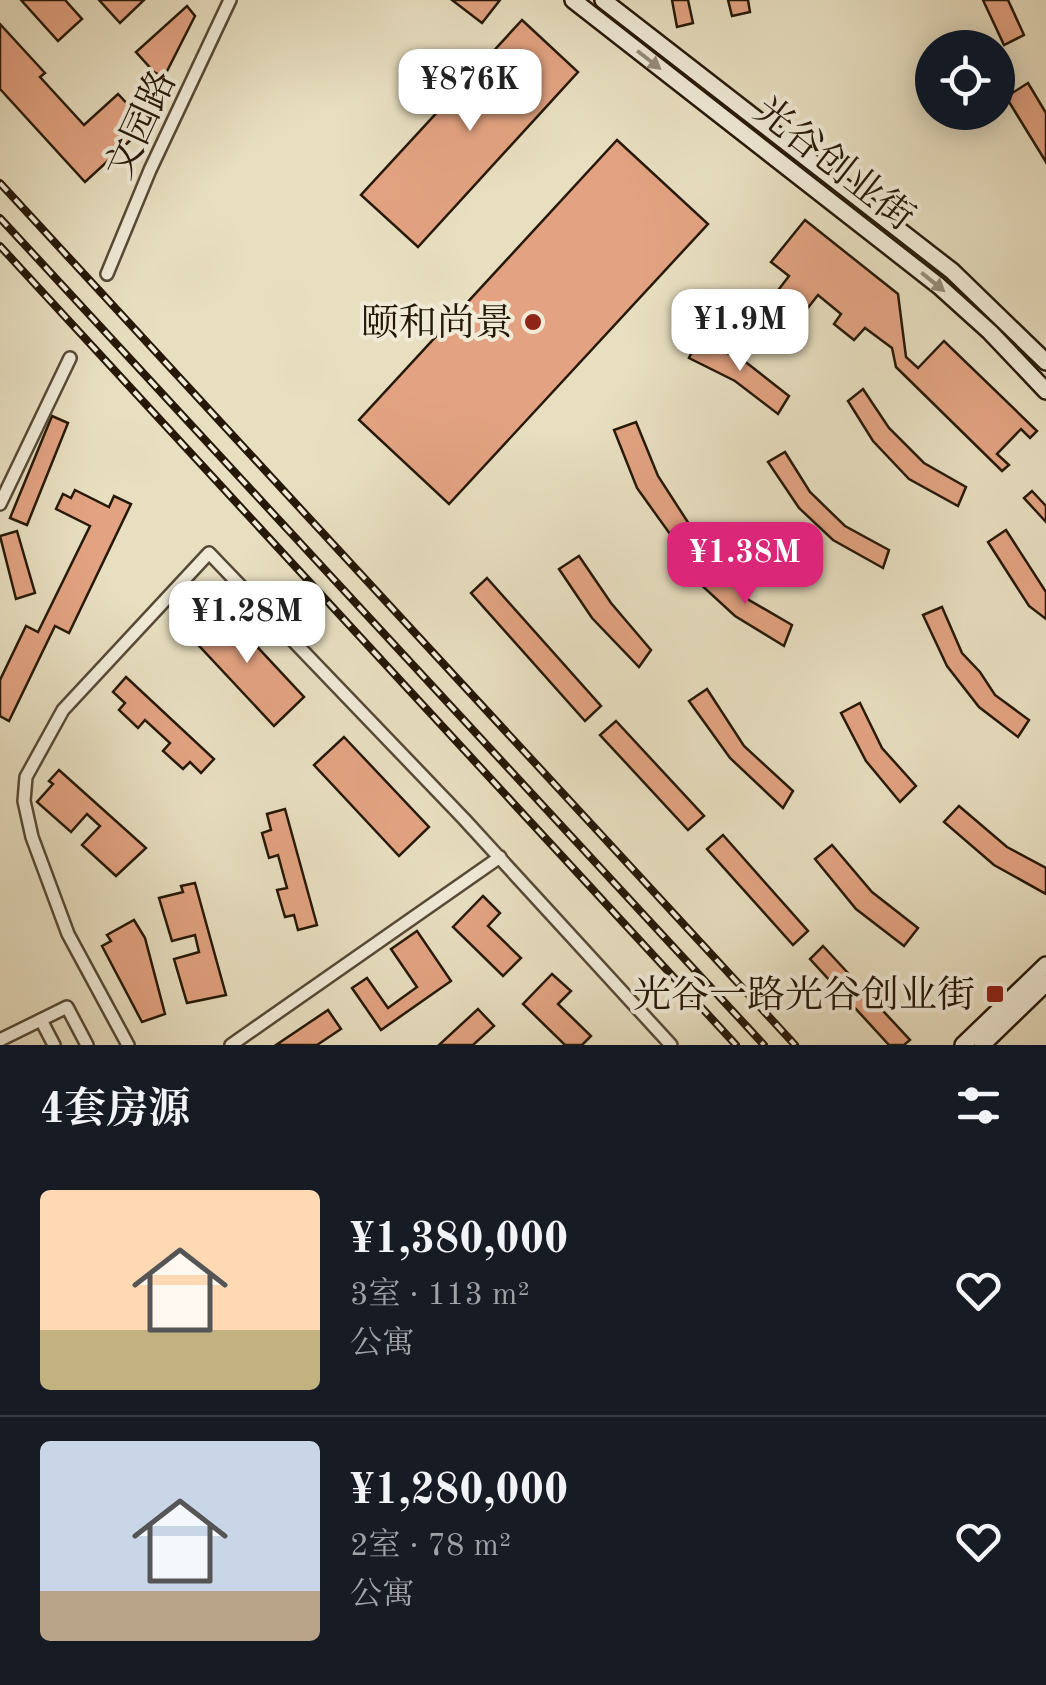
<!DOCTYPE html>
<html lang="zh">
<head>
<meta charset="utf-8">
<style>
  :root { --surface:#171b24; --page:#242831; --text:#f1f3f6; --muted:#9ea1a6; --line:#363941; --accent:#db2777 }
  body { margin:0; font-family:"Old Standard TT","Noto Serif SC",serif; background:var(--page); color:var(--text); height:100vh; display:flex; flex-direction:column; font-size:38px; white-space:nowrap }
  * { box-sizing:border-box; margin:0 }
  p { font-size:32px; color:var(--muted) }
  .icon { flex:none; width:55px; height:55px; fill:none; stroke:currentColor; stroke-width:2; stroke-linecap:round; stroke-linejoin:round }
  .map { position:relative; height:1045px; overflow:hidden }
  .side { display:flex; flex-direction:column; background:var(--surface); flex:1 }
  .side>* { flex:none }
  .buttons { position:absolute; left:915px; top:30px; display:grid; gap:20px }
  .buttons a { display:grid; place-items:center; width:100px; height:100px; border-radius:50%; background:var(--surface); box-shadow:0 5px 25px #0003; font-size:50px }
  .price { position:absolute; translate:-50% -85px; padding:0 22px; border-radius:20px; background:#fff; color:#222; font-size:32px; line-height:65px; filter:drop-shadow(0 2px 5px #0008) }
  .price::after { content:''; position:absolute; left:50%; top:60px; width:30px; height:22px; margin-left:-15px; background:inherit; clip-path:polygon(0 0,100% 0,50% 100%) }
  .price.on { background:var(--accent); color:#fff }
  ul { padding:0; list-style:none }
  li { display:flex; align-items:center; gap:30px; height:250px; padding:0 40px }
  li+li { border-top:2px solid var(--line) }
  li span { display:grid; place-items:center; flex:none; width:280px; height:200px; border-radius:10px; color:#555 }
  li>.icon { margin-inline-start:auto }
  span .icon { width:120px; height:120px; fill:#fffc; stroke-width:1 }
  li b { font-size:42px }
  h2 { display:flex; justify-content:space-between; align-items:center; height:120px; padding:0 40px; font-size:42px }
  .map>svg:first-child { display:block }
  .building { fill:#e3a382; stroke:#251807; stroke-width:2.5 }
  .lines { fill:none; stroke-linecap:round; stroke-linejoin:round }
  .minor-casing { stroke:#564a36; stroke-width:16 }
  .secondary-casing { stroke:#251807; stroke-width:20 }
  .minor { stroke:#f0ead7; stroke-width:11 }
  .secondary { stroke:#f0ead7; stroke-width:15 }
  .rail-casing { stroke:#251807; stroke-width:8 }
  .rail { stroke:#f0ead7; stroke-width:4; stroke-dasharray:11; stroke-linecap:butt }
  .oneway { fill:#958c79 }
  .poi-dot { fill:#8f2418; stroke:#f0ead7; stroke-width:4 }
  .labels { text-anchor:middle; stroke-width:8; stroke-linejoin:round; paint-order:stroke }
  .street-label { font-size:38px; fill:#251807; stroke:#f0ead7 }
  .poi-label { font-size:38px; fill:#251807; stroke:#f0ead7; text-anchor:end }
</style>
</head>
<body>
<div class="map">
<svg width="1046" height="1045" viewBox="0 0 1046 1045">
  <rect width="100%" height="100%" fill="#e8dfc1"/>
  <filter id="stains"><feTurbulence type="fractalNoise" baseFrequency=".002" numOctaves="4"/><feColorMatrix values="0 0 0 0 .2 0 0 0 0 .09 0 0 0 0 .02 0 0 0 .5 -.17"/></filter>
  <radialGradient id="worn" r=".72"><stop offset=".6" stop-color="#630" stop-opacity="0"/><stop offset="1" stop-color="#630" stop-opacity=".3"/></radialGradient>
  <g class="building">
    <path d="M21,0H65L82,19L58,41Z"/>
    <path d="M99,0H144L120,23Z"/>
    <path d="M452,0H500L482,23Z"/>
    <path d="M672,0H688L693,23L677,27Z"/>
    <path d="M728,0H748L750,12L732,16Z"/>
    <path d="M983,0H1008L1024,35L1004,45Z"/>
    <path d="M187,6L195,16L164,77L154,72L136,52Z"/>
    <path d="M522,20L578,72L418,247L361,195Z"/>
    <path d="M0,24L45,73L40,77L84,125L118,94L147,125L85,182L0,89Z"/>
    <path d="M1028,83L1046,113V162L1006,97Z"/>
    <path d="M617,140L708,224L449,504L359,420Z"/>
    <path d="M805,220L898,294L906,357L918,368L944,341L1037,431L1030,438L1021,429L997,454L1009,465L1002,471L896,367L892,348L865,328L854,340L834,324L841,314L818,295L803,314L776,293L789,276L771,262Z"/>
    <path d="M698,339L747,363L789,396L778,414L735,381L689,358Z"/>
    <path d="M863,389L889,428L924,463L966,487L958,506L909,479L873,441L848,401Z"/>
    <path d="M52,416L68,423L27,525L10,518Z"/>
    <path d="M636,422L658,476L691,527L675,541L637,488L614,430Z"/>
    <path d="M785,452L810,492L845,526L889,550L883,568L833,540L799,508L768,462Z"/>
    <path d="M75,490L109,507L114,496L131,504L69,633L55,626L9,721L0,716V680L26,626L38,632L90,526L56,509L63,494L71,498Z"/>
    <path d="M1032,491L1046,506V522L1024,498Z"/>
    <path d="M1006,530L1046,592V619L1029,606L988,542Z"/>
    <path d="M17,531L35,593L16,599L0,536Z"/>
    <path d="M579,556L611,603L651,650L639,667L592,618L559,569Z"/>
    <path d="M713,565L749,600L792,625L784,646L735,616L698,582Z"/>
    <path d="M487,578L601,706L585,721L471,593Z"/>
    <path d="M220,607L304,697L274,726L189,635Z"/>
    <path d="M942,607L962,653L980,672L995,695L1029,720L1018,737L979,707L947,666L923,615Z"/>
    <path d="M126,677L214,759L201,773L190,762L183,769L163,751L170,743L145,720L138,728L119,710L125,703L113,692Z"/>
    <path d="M707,689L744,746L793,791L783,808L730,758L689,701Z"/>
    <path d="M860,703L882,748L916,786L900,802L866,761L841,713Z"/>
    <path d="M616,721L704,816L688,830L600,735Z"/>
    <path d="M344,737L429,827L399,856L314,765Z"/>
    <path d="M59,770L146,848L116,876L82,845L100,826L87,814L71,832L37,802L53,784L49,781Z"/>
    <path d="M959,806L1007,847L1046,868V894L994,865L944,822Z"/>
    <path d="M285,809L317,925L298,930L294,915L285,917L277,890L287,888L278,855L269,858L262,833L271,830L267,814Z"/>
    <path d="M723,835L808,931L793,945L707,849Z"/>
    <path d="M832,845L872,892L918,928L904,946L856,909L815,859Z"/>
    <path d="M195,883L226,995L187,1003L174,959L199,952L195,935L172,941L159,898L183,892L181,886Z"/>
    <path d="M483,896L500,913L488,926L521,958L503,976L453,927Z"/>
    <path d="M134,920L145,938L165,1014L142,1022L102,946L111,941L107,935Z"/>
    <path d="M417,931L451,981L381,1030L352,988L367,978L388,1008L417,987L391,949Z"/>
    <path d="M823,946L910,1040L904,1045H889L810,959Z"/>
    <path d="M552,974L571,991L558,1004L591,1036L582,1045H565L523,1004Z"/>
    <path d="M478,1009L494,1026L473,1045H439Z"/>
    <path d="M328,1010L341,1029L317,1045H276Z"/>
  </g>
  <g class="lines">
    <defs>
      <g id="minor">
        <path d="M107,274L150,170L230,0"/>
        <path d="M0,504L70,358"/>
        <path d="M41,1020L54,1045"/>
        <path d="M0,1040L67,1007L87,1045"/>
        <path d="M128,1045L68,934L32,837L24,801L26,777L63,710L209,553L464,819L671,1045"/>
        <path d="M231,1045L500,857"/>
      </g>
      <g id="secondary">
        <path d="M573,0L939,286L990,332L1046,391"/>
        <path d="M603,0L952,271L1046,362"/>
        <path d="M963,1045L1046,965"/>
        <path d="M982,1045L1046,983"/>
      </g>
    </defs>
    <use href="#minor" class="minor-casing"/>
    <use href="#secondary" class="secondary-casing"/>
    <use href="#minor" class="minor"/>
    <use href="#secondary" class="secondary"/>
    <defs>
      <g id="rail">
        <path d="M0,183L795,1045"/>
        <path d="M0,218L764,1045"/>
        <path d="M0,246L736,1045"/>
      </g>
    </defs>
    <use href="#rail" class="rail-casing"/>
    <use href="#rail" class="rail"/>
  </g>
  <defs><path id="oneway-solid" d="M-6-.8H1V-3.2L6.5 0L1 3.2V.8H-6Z" transform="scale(2.5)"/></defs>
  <g class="oneway">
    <use href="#oneway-solid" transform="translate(649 60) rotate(38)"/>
    <use href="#oneway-solid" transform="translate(933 282) rotate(39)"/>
  </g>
  <g class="poi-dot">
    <circle cx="533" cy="322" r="10"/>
    <rect x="985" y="984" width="20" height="20" rx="5"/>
  </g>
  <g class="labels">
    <g class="street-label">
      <text transform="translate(140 124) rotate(-65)" y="13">文园路</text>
      <text transform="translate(835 163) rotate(38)" y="13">光谷创业街</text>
    </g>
    <g class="poi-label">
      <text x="513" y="335">颐和尚景</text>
      <text x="975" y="1007">光谷一路光谷创业街</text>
    </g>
  </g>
  <rect width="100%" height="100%" filter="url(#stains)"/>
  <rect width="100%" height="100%" fill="url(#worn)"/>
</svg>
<div class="buttons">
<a><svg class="icon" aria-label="locate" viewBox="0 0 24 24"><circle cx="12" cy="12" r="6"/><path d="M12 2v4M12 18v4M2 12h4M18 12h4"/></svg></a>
</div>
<b class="price" style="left:470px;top:134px">¥876K</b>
<b class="price" style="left:740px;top:374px">¥1.9M</b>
<b class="price on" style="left:745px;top:607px">¥1.38M</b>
<b class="price" style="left:247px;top:666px">¥1.28M</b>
</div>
<section class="side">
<h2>4套房源<svg class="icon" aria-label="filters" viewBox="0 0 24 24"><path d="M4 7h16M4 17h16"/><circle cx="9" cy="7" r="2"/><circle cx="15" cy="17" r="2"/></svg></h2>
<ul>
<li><span style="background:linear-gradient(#ffd9b3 70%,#c2b280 0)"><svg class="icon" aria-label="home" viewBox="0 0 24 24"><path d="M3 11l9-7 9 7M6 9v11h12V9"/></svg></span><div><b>¥1,380,000</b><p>3室 · 113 m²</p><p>公寓</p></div><svg class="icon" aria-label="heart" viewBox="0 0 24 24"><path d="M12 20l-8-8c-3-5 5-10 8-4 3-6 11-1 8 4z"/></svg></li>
<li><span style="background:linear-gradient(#c9d6e8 75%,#b9a48a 0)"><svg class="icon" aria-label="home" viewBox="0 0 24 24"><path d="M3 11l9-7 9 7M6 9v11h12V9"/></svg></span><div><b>¥1,280,000</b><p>2室 · 78 m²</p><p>公寓</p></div><svg class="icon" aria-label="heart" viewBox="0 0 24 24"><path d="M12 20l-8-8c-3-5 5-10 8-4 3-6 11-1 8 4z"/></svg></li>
</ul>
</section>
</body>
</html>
